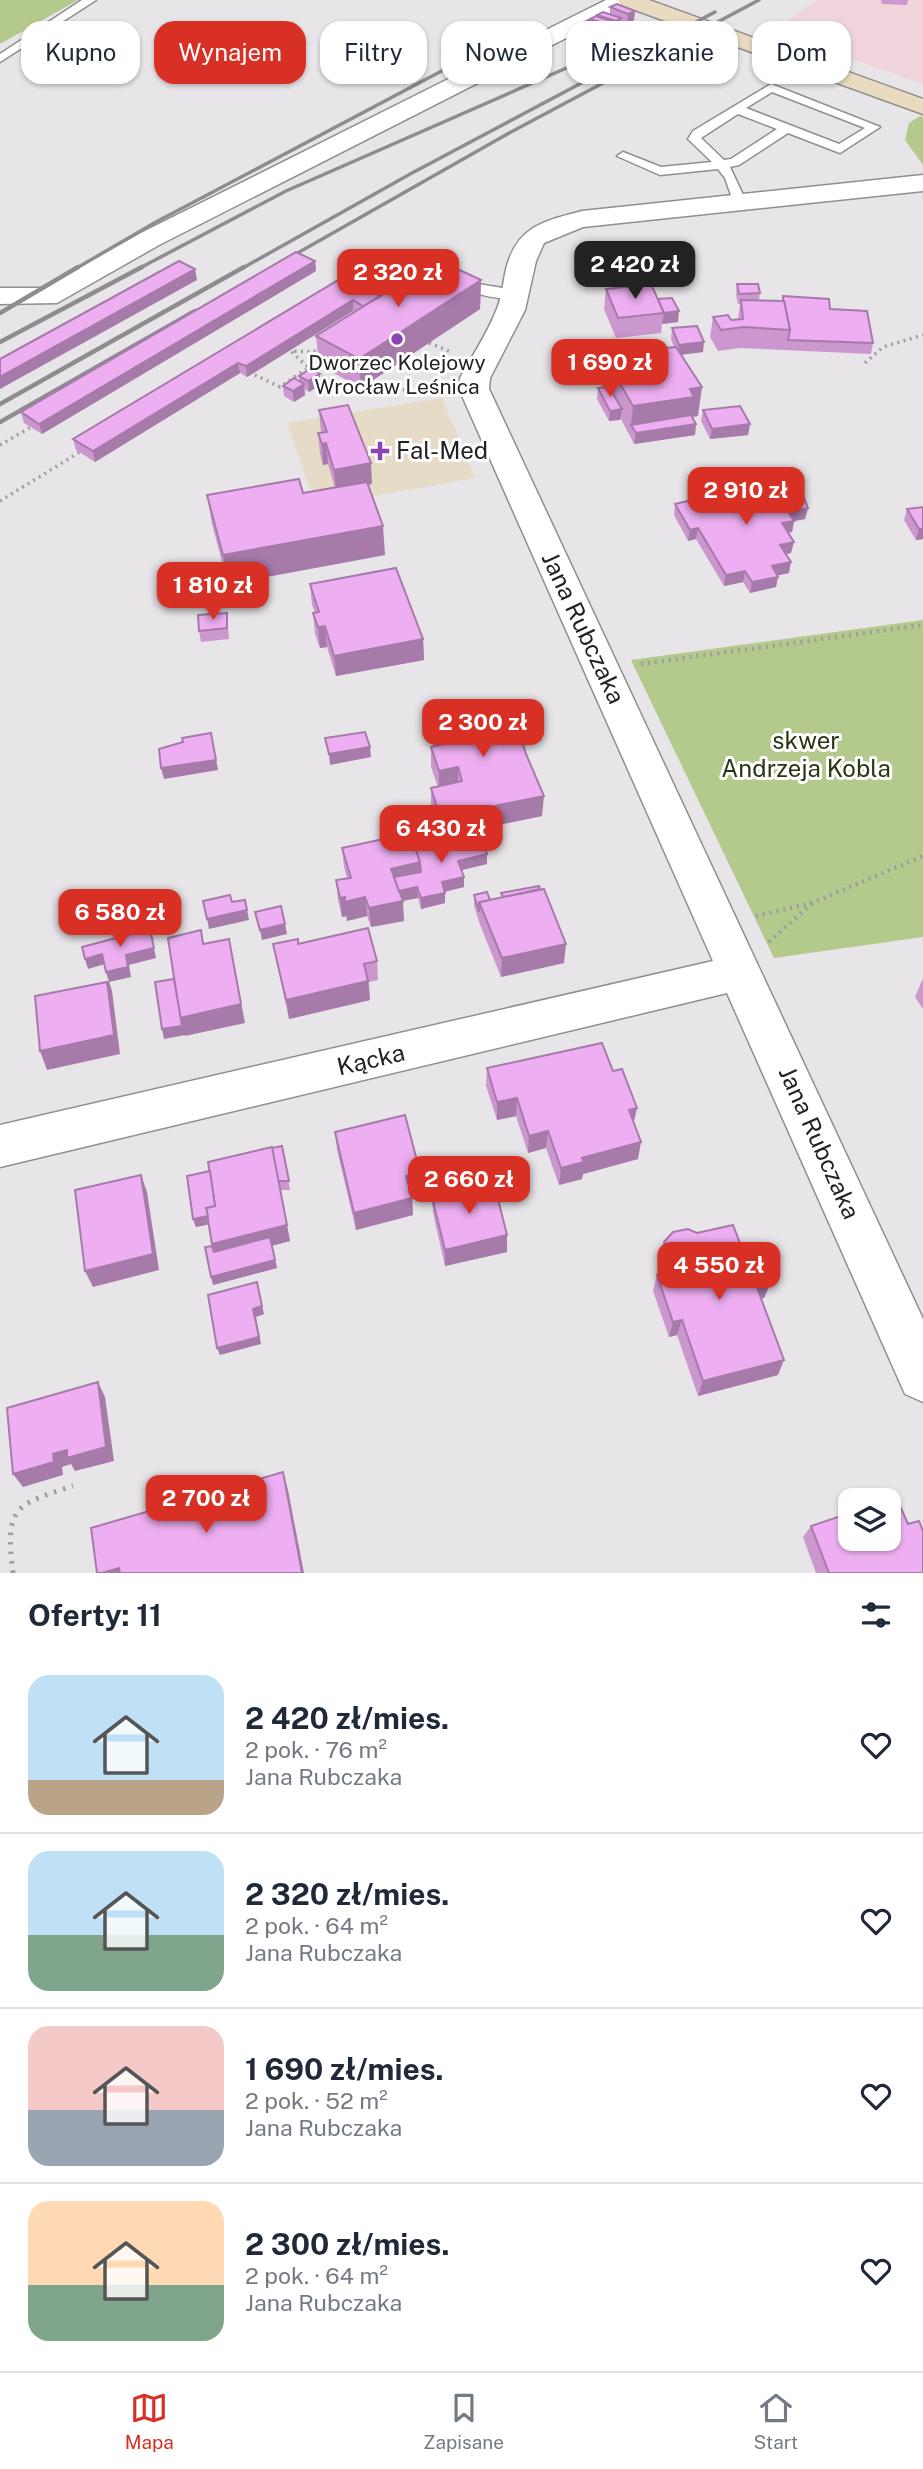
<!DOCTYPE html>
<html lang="pl">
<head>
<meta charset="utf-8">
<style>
  :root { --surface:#fff; --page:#f2f2f3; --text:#1f2937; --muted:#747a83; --line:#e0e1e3; --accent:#d93025 }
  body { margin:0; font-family:"Public Sans",sans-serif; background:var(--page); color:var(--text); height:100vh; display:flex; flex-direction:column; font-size:26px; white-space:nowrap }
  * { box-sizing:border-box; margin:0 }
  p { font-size:23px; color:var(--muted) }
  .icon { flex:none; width:38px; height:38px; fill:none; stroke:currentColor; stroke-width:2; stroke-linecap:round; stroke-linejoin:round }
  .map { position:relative; height:1573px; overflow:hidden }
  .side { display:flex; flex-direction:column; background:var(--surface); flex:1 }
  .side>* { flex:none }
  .guide { position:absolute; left:21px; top:21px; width:882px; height:63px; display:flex; gap:14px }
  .controls { position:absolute; left:838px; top:1488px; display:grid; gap:14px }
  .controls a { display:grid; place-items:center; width:63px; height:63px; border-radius:14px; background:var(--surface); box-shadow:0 2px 5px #0004; font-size:35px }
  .price { position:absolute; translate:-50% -60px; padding:0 16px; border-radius:14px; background:var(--accent); color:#fff; font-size:23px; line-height:46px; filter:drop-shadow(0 2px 4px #0008) }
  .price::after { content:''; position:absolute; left:50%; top:42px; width:21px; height:16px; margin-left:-10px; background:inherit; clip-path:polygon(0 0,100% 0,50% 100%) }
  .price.selected { background:#222; color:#fff }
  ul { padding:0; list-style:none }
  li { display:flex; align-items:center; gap:21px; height:175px; padding:0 28px }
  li+li { border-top:2px solid var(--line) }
  li span { display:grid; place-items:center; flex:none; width:196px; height:140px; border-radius:21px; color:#555 }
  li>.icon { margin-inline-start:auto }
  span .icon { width:84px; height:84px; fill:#fffc; stroke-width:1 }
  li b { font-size:30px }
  h2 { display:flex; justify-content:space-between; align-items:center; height:84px; padding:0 28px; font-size:30px }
  .tag { padding:0 24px; border-radius:21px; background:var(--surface); box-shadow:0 2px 5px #0004; font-size:24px; line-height:63px }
  .tag.selected { background:var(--accent); color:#fff }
  .dock { display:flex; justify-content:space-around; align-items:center; height:98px; border-top:2px solid var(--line); background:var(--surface); font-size:19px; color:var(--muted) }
  .dock a { display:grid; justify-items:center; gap:4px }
  .dock .selected { color:var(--accent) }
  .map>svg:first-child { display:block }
  .commercial { fill:#efd5db }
  .medical { fill:#e6dbc6 }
  .green { fill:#b4ca8d }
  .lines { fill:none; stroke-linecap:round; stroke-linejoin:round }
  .lane-casing { stroke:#908e90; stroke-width:3 }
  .street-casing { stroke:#908e90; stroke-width:3 }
  .secondary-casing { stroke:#908e90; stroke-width:3 }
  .path-far2 { stroke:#9f9c9f; stroke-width:3.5; stroke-dasharray:2 4.5; stroke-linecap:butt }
  .path-far1 { stroke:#9f9c9f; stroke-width:4.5; stroke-dasharray:2 5; stroke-linecap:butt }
  .path { stroke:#9f9c9f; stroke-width:5; stroke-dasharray:2.5 7; stroke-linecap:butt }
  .lane { fill:#fff; fill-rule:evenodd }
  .street { fill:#fff; fill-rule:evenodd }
  .secondary { fill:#e8dbbf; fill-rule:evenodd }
  .rail-far1 { stroke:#8e8c8e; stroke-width:3.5 }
  .rail { stroke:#8e8c8e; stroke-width:4.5 }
  .wall { fill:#cc96cf }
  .shaded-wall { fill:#a67aa9 }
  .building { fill:#edaff1; stroke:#a67aa9; stroke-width:2 }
  .poi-dot { fill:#8b42b5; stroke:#fff; stroke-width:2.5 }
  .labels { text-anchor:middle; stroke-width:6; stroke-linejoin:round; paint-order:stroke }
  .far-poi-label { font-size:21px; fill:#232223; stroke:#fff }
  .poi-label { font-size:24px; fill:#232223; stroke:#fff; text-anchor:start }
  .street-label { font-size:24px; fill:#232223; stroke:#fff }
  .park-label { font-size:24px; fill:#2a3512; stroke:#fff }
</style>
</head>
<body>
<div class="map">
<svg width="923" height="1573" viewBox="0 0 923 1573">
  <rect width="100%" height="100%" fill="#e8e5e8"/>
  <path class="commercial" d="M817,0H923V84L772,31Z"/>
  <path class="medical" d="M442,398L475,478L358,499L310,490L287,423Z"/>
  <g class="green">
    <path d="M0,0H78L0,44Z"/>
    <path d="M920,116L923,117V165L905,140L909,123Z"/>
    <path d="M923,620V937L774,958L631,660Z"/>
  </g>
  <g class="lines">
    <defs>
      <g id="lane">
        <path d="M82,0H96L0,62V54Z"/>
        <path d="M771,84L880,127L840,153L788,133L739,165L730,167L743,195L737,199L731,195L725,178L718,169L660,175L617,156L623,152L661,167L712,162L688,139L693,131ZM772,92L865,128L839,144L746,108ZM738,114L777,129L731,159L724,160L701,138Z"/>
        <path d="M421,263L472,283L515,290L522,294C504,310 436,279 416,270V264Z"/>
      </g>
      <g id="street">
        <path d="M606,0H634L631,5L159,245L57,303L0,304V288H42L141,233Z"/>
        <path d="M923,175V191L583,227L544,243L536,261L525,310L490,378L489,389L923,1319V1402L905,1394L727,993L0,1167V1125L713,961L459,389L460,378C472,356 487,334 496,311C502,298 503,283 506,269C517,226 544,221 582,211Z"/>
      </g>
      <path id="secondary" d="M618,0H649L923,99V114L621,5Z"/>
    </defs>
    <use href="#lane" class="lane-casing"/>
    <use href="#street" class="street-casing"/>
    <use href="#secondary" class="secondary-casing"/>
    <g class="path-far2">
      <path d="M429,343L451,352"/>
      <path d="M321,347L313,352L291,351C339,401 374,395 438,385"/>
      <path d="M865,363L883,347L923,335"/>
      <path d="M249,372L280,387L306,369"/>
      <path d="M0,445L36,424"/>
      <path d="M0,501L83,450"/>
    </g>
    <g class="path-far1">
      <path d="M641,664L923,625"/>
      <path d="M756,916L812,903L923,856"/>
      <path d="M769,942L812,903"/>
    </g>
    <path class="path" d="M13,1573C5,1508 13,1505 73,1486"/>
    <use href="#lane" class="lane"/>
    <use href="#street" class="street"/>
    <use href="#secondary" class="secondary"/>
    <g class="rail-far1">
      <path d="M280,263L511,132L759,0"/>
      <path d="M75,269L156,222L504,38"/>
      <path d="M138,269L286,191L651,31"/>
      <path d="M241,269L412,173L715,12"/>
    </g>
    <g class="rail">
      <path d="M0,313L78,267"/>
      <path d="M0,342L142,267"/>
      <path d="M0,404L244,267"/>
      <path d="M0,422L195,311"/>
    </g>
  </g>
  <g class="wall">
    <path d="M881,0H908L907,5L882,4Z"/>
    <path d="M610,7L635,11L634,20L627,24L621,21L620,28L615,31L613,30V32L608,35L606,34V36L600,39H598V41L592,44L579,39V29L583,27V23L590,21V19L597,16V15L610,14Z"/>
    <path d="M668,59L703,62L681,75L667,69Z"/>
    <path d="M315,261L316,271L42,434L24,423L21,412Z"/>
    <path d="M365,264L391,288L379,295L380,296L481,280L480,309L361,388L319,365L316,336L355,312L353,311L247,377L240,373L95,462L76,450L73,439Z"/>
    <path d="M737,284L760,293L759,300L782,301L783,296L830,309L873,343L871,354L740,348L718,351L710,337L713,317L731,320H738L740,304H738L736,295Z"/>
    <path d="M606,289L658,299L678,322L662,324L661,333L616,338L604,309Z"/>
    <path d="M672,328L703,352L681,355L698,416L693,417L696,424L695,435L634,444L621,419L609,421L597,399L598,388H603L599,380L601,351L674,347L671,339Z"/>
    <path d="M320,374V385L309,392L304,389L305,395L294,402L284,396L283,386L299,381V376Z"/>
    <path d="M319,410L372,484L368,485L385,555L228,584L212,524L207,495L303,493L335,488L328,464L323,465L320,454L318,433H321Z"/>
    <path d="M703,410L750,424L748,435L710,439L701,421Z"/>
    <path d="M746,491L808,508L805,519L794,521L792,532L788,533L791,553L786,554L789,573L778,575L776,587L750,593L743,582L724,586L696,539L688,541L674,515L675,504Z"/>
    <path d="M923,507V539L916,540L904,520L907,509Z"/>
    <path d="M310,584L423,639L424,660L336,676L327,647L320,648L315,634L313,613H315L312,605Z"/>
    <path d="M227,613L229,639L201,642L199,631Z"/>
    <path d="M434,715L524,730L523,745L542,816L440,837L431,808V788L438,787L431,767V747L437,746L434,736Z"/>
    <path d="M415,847L487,854V864L462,870L464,887L445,892V903L421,909L418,898L402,901L404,921L371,927L367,916L347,921V916L342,917L338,900L336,880L347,878L344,867L342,848Z"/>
    <path d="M540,889L564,963L501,977L479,922L474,905V895L490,900L501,898V893Z"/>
    <path d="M273,944H298L377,961L378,980L369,982L370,1000L289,1019Z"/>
    <path d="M923,978V1009L915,997Z"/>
    <path d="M487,1068L613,1071L634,1122L638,1159L583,1174L582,1179L559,1185L546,1148L528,1153L516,1116L497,1120L486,1086Z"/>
    <path d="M335,1132L420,1172L421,1189L410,1192L412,1198L413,1215L356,1230L337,1150Z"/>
    <path d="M282,1146L290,1190H280V1189L290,1241L272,1246L277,1268L213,1285L212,1246L209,1224L196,1227L193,1219L210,1171L272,1148Z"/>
    <path d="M432,1197L507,1235V1252L445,1266L433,1213Z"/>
    <path d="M664,1242L745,1256L771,1282L764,1298H761L778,1375L698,1396L677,1335L669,1337L653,1291L657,1275L666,1273L660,1258Z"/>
    <path d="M908,1524L923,1573H816L803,1537L811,1526Z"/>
  </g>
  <g class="shaded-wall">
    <path d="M635,11L634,20L627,24L628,14Z"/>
    <path d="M621,18L620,28L615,31L616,21Z"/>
    <path d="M614,22L613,32L608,35L609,25Z"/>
    <path d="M606,26V36L600,39L601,30Z"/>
    <path d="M599,31L598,41L592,44L593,34Z"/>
    <path d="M705,52L703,62L681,75L682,65Z"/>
    <path d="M315,261L316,271L42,434L39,424Z"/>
    <path d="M195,269L197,280L0,389V377Z"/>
    <path d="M391,277V288L370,301V290Z"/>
    <path d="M481,280L480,309L361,388L359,359Z"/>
    <path d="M353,300V311L247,377L246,366Z"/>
    <path d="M679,311L678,322L662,324L664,313Z"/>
    <path d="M704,342L703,352L678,355L679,345Z"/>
    <path d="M238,363L240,373L95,462L93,451Z"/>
    <path d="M320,374V385L309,392L308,381Z"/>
    <path d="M304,384L305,395L294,402L293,391Z"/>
    <path d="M702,387L698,416L691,417L696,424L695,435L634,444L636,433L631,425L633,406L690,389Z"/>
    <path d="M622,409L620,420L609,421L610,411Z"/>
    <path d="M750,424L748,435L710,439L712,429Z"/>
    <path d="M326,443L328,464L323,465L322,444Z"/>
    <path d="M371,463L372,484L336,490L334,470Z"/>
    <path d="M808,508L805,519L794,521L792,532L780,534L782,523L788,512Z"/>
    <path d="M383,526L385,555L228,584L223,555Z"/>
    <path d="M698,528L696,539L688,541L690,530Z"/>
    <path d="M919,529H923V539L916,540Z"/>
    <path d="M794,542L791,553L778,556L780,545Z"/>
    <path d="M791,562L789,573L770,577L772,566Z"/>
    <path d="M745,571L743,582L724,586L726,575Z"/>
    <path d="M778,577L776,587L750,593L752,582Z"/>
    <path d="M325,626L327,647L320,648L318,627Z"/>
    <path d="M423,639L424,660L336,676L334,656Z"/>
    <path d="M524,730L523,750L519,731Z"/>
    <path d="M211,733L218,770L164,779L161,768Z"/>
    <path d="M370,747L371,757L330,765L329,754Z"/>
    <path d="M458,767V787L439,791V771Z"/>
    <path d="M544,796L542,816L440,837V817Z"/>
    <path d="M487,854V864L458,871V861Z"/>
    <path d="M420,862L421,882L395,888L391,869Z"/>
    <path d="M464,877V887L442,892V882Z"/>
    <path d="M417,887L418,898L397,902V892Z"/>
    <path d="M445,893V903L421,909V898Z"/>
    <path d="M345,897L347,916L342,917L340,898Z"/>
    <path d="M365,897L367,916L347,921L345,902Z"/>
    <path d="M403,901L404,921L371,927L369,908Z"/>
    <path d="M247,910L249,920L209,929L207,919Z"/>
    <path d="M285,924L287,934L262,940L260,930Z"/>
    <path d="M150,929L156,958L129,965L131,977L109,982L106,972L126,955Z"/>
    <path d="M229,939L245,1023L185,1036V1035L164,1039L162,1029L180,1018Z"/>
    <path d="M566,944L564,963L501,977L502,958Z"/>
    <path d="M102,954L105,964L88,969L85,959Z"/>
    <path d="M109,981L112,991L120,1054L47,1070L40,1051L107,982Z"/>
    <path d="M368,981L370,1000L289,1019L286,1000Z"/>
    <path d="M517,1098L516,1116L497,1120V1102Z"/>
    <path d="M637,1108L633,1126L629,1110Z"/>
    <path d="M548,1131L546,1148L528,1153L529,1136Z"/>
    <path d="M641,1142L638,1159L583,1174L582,1179L559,1185L561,1168L582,1158Z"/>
    <path d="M272,1147L290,1241L217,1260L212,1244Z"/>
    <path d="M420,1172L421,1189L407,1193L406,1176Z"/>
    <path d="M141,1175L147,1192L159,1270L93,1287L85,1271Z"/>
    <path d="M412,1198L413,1215L356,1230L354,1213Z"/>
    <path d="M218,1214L220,1222L196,1227L193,1219Z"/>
    <path d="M507,1235V1252L445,1266V1250Z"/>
    <path d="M275,1260L277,1268L213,1285L211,1277Z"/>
    <path d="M257,1282L264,1314L256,1317L261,1344L220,1355L217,1348L253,1309Z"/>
    <path d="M771,1282L764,1298L750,1301L756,1285Z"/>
    <path d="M682,1320L677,1335L669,1337L673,1322Z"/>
    <path d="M784,1360L778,1375L698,1396L703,1381Z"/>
    <path d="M98,1382L105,1397L114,1461L75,1471L71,1464L62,1467L63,1475L23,1487L13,1474L53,1454Z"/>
    <path d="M283,1472L288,1490L304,1573H302Z"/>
    <path d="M119,1568L122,1573H102Z"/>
  </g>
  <g class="building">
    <path d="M617,4L635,11L628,14L610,7Z"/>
    <path d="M603,12L621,18L616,21L597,15Z"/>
    <path d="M596,16L614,22L609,25L590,19Z"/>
    <path d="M588,20L606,26L601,30L583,23Z"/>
    <path d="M586,26L599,31L593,34L579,29Z"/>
    <path d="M690,47L705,52L682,65L668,59Z"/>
    <path d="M296,252L315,261L39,424L21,412Z"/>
    <path d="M438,260L481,280L359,359L316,336Z"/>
    <path d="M179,261L195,269L0,377V359Z"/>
    <path d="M365,264L391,277L370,290L380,296L363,306L353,300L246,366L238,363L93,451L73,439Z"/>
    <path d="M651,284L664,313L618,318L606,289Z"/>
    <path d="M737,284H758L760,293L739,294Z"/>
    <path d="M783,296L829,299L830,309L867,311L873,343L788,340L790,330L784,301H783Z"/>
    <path d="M672,298L679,311L664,313L658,299Z"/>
    <path d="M741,300L784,301L790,330L744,327L721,330L713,317L728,315L731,320L743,319Z"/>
    <path d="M697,326L704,342L679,345L672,328Z"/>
    <path d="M661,342L665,348L676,347L702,387L690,389L694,397L633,406L601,351Z"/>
    <path d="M310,369L320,374L308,381L299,376Z"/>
    <path d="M294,378L304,384L293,391L283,386Z"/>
    <path d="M609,387L622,409L610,411L598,388Z"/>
    <path d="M348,405L371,463L334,470L326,443L322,444L318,433L327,432L319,410Z"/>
    <path d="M740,406L750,424L712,429L703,410Z"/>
    <path d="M691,415L696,424L636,433L631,425Z"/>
    <path d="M299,479L303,493L367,482L383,526L223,555L207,495Z"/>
    <path d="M792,483L802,493L808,508L788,512L794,521L782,523L794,542L780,545L791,562L772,566L778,577L752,582L745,571L726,575L698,528L690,530L675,504L743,488L746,491Z"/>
    <path d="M923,507V529H919L907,509Z"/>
    <path d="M396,568L423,639L334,656L325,626L318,627L313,613L319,612L310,584Z"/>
    <path d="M227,613V628L199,631L198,615Z"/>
    <path d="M512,700L524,730L519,731L526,754L544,796L440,817L431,788L462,781L458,767L439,771L431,747L443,744L434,715Z"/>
    <path d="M365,732L370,747L329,754L325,738Z"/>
    <path d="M211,733L216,760L161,768L159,749L183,742L182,738Z"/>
    <path d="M411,833L420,862L391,869L403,901L369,908L365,897L345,902V897L340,898L336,880L351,878L342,848Z"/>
    <path d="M479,834L487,854L458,861L464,877L442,882L445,893L421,898L417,887L399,891L394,877L421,872L420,862L415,847Z"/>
    <path d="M539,886L540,889L503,897L501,893Z"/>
    <path d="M544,889L566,944L502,958L479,902Z"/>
    <path d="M487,892L490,900L479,902V912L474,895Z"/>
    <path d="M230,895L232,902L245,900L247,910L207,919L203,901Z"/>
    <path d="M281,906L285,924L260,930L255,912Z"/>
    <path d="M368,928L377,961L364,964L368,981L286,1000L273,944L298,939V944Z"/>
    <path d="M150,929L154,948L126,955L128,967L106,972L102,954L85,959L82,947Z"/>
    <path d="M201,930L203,944L229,939L241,1004L180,1018L168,938Z"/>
    <path d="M174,979L182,1026L162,1029L155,982Z"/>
    <path d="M107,982L114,1035L40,1051L35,996Z"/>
    <path d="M602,1043L613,1071L622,1069L637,1108L629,1110L641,1142L582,1158L584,1162L561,1168L548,1131L529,1136L517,1098L497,1102L487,1068Z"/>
    <path d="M405,1115L420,1172L406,1176L412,1198L354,1213L335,1132Z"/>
    <path d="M282,1146L289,1181H278L272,1148Z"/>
    <path d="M272,1147L287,1225L212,1244L206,1208L215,1206L208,1162Z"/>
    <path d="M210,1171L215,1206L206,1208L208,1216L193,1219L187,1176Z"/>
    <path d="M141,1175L153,1254L85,1271L75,1190Z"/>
    <path d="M494,1183L507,1235L445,1250L432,1197Z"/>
    <path d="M733,1225L745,1256L759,1252L771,1282L756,1285L784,1360L703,1381L682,1320L673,1322L657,1275L675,1271L664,1242L673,1232L688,1229L697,1233Z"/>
    <path d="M270,1237L275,1260L211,1277L205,1247L212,1246L214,1252Z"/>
    <path d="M257,1282L262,1306L253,1309L259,1337L217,1348L208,1295Z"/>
    <path d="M98,1382L106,1447L67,1458V1450L53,1454L54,1462L13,1474L7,1408Z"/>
    <path d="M283,1472L302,1573H120L119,1568L102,1573H97L91,1528Z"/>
    <path d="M897,1499L908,1524L919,1521L923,1531V1573H829L811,1526L850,1513V1538H889V1501Z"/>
  </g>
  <g class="poi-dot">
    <circle cx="397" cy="339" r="7"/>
    <path d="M376.5 440.5h7v7h7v7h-7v7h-7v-7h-7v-7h7z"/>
  </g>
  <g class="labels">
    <g class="far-poi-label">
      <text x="397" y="370">Dworzec Kolejowy<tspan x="397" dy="24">Wrocław Leśnica</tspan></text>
    </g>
    <g class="poi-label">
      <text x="396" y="459">Fal-Med</text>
    </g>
    <g class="street-label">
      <text transform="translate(583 628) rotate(65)" y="8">Jana Rubczaka</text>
      <text transform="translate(371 1060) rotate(-13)" y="8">Kącka</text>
      <text transform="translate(819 1143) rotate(66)" y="8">Jana Rubczaka</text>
    </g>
    <g class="park-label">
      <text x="806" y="749">skwer<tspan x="806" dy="28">Andrzeja Kobla</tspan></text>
    </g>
  </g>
</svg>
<div class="controls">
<a><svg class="icon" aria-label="layers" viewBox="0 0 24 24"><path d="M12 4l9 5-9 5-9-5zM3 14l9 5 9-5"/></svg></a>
</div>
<b class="price selected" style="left:635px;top:301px">2 420 zł</b>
<b class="price" style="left:398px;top:309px">2 320 zł</b>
<b class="price" style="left:610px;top:399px">1 690 zł</b>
<b class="price" style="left:746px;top:527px">2 910 zł</b>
<b class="price" style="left:213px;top:622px">1 810 zł</b>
<b class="price" style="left:483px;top:759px">2 300 zł</b>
<b class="price" style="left:441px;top:865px">6 430 zł</b>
<b class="price" style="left:120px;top:949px">6 580 zł</b>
<b class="price" style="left:469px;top:1216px">2 660 zł</b>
<b class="price" style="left:719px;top:1302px">4 550 zł</b>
<b class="price" style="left:206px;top:1535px">2 700 zł</b>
<div class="guide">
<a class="tag">Kupno</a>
<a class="tag selected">Wynajem</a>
<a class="tag">Filtry</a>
<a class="tag">Nowe</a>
<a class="tag">Mieszkanie</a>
<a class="tag">Dom</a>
</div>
</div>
<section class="side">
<h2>Oferty: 11<svg class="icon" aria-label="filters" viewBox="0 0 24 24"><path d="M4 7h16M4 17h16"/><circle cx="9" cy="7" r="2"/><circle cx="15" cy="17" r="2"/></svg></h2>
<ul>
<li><span style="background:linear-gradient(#bfe0f5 75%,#b9a48a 0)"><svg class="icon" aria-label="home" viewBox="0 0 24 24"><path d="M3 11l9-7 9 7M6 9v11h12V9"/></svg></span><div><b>2 420 zł/mies.</b><p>2 pok. · 76 m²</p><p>Jana Rubczaka</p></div><svg class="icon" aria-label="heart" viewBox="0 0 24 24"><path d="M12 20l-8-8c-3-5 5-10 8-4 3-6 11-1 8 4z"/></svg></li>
<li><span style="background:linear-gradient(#bfe0f5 60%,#7fa58c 0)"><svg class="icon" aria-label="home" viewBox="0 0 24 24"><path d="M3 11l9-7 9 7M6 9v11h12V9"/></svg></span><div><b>2 320 zł/mies.</b><p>2 pok. · 64 m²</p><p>Jana Rubczaka</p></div><svg class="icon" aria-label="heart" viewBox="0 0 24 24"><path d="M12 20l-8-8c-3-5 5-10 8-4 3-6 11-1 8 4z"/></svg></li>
<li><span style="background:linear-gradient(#f6c9c9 60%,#9aa5b1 0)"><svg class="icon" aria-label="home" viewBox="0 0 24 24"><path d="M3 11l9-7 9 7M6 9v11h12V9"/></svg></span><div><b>1 690 zł/mies.</b><p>2 pok. · 52 m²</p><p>Jana Rubczaka</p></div><svg class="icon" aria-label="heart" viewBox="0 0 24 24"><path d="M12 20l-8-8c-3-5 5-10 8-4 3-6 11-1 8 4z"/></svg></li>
<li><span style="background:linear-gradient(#ffd9b3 60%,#7fa58c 0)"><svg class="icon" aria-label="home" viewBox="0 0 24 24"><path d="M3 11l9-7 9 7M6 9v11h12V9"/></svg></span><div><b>2 300 zł/mies.</b><p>2 pok. · 64 m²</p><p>Jana Rubczaka</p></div><svg class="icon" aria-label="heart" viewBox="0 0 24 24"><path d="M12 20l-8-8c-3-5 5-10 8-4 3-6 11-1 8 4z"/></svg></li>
</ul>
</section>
<nav class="dock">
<a class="selected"><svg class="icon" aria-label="map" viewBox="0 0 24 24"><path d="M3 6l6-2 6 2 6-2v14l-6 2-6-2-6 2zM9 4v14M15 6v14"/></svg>Mapa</a>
<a><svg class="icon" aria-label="saved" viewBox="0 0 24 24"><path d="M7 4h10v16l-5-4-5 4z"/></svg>Zapisane</a>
<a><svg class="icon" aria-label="home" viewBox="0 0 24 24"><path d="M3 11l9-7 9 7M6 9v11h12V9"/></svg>Start</a>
</nav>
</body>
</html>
